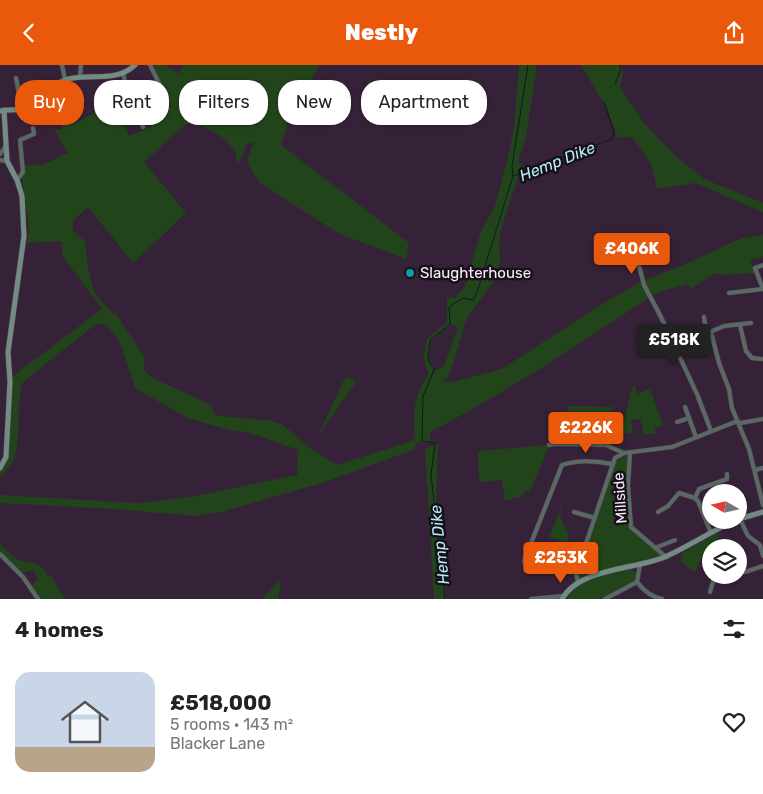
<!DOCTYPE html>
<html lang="en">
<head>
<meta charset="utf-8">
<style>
  :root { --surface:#fff; --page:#f2f2f2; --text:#222; --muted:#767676; --line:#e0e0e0; --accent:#ea580c }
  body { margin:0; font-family:Rubik,sans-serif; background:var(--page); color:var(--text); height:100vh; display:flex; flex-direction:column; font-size:19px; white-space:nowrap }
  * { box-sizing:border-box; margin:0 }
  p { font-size:16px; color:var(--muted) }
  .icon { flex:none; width:28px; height:28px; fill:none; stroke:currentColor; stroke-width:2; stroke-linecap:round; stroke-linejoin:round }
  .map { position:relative; height:534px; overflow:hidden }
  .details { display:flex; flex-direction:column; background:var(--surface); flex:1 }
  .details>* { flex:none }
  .banner { position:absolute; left:15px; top:15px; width:500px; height:45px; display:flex; gap:10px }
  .needle { width:32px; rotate:279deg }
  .tools { position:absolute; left:702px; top:419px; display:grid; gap:10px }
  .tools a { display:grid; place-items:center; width:45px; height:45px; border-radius:50%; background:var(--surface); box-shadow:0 1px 4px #0004; font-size:25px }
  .price { position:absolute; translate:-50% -42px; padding:0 11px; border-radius:5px; background:var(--accent); color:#fff; font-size:16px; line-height:32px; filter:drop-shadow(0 1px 2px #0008) }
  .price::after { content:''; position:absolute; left:50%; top:30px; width:15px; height:11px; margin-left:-8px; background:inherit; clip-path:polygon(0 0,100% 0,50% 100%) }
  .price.current { background:#222; color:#fff }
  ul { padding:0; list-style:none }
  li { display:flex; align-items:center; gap:15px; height:125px; padding:0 15px }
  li+li { border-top:1px solid var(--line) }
  li span { display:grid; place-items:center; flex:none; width:140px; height:100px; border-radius:15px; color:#555 }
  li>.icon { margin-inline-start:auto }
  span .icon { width:60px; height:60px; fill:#fffc; stroke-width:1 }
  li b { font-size:21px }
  h2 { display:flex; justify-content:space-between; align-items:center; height:60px; padding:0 15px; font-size:21px }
  .pill { padding:0 18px; border-radius:20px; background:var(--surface); box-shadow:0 1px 4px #0004; font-size:18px; line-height:45px }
  .pill.current { background:var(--accent); color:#fff }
  header { display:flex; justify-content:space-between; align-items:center; height:65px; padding:0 15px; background:var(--accent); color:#fff; font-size:22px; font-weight:800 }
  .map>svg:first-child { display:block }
  .green { fill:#22441b; fill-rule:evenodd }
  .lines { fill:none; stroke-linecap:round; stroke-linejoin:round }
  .stream { stroke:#0a1b1e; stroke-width:1 }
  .street-casing { stroke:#523f53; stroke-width:5 }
  .secondary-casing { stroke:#523f53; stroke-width:6 }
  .street { stroke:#596963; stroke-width:4 }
  .secondary { stroke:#728c83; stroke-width:5 }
  .culture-dot { fill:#0f9aa8; stroke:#181019; stroke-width:2 }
  .labels { text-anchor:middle; stroke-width:5; stroke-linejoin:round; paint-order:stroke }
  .poi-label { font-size:15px; fill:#fbeefc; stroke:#181019; text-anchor:start }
  .street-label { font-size:15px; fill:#fbeefc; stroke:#181019 }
  .water-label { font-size:16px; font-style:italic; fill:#b4edf7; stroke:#181019 }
</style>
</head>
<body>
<header><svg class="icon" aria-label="back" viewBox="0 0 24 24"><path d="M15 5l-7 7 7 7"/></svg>Nestly<svg class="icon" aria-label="share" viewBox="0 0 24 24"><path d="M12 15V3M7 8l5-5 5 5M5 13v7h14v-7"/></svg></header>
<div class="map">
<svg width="763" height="534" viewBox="0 0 763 534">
  <rect width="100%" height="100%" fill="#362238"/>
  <g class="green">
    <path d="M153,0H165L179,9L183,0H319L288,56L281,80L409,178L406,194L345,171L335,166L260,118L247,98L253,78H247L243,90L237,99C237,75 212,67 194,56L186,59L144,97L186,148L133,198L88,142L73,156V166L85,176L88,203L94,227L111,247L116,249L127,265L144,292V304L151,312L211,340L214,349L220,351L266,355L282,359L310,383L337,400L412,376L415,371C413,344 414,332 428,309L423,289H425L427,274L447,257V233L456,232L465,222L481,166L495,141L508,92L514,62L519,0H537L526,72L518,96L522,100L502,161L499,174L500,197L494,215L466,255L449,311L442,316L452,317L502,304L610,234L645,215L688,198L742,173L763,170V192L750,195L755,208L721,210L715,208L691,224L689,219L658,227L532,309L469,346L430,367V377L417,378L413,385L322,418L221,447L195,451L114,444L0,438V430L139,438L191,432L297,410L298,385L247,367L229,365L188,353L135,323L120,277L106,260L96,259L23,317C13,345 28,395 0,411V405L6,401L8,393L13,311L102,244L63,192L61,176L27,178L29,162L20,102L35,99L40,101L68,88L55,65L63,64L61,55L75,58L94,48L115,42L129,71L152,62L151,55L160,52L158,46L171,41L168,32L164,30L162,19ZM451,259L458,262L444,301L434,306L429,293L431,276Z"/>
    <path d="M581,0H620L623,8L620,22L643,57L680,95L704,114L763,138V147L695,118L657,124L651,99L632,72L618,73L607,44Z"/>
    <path d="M346,311L356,317L317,372Z"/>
    <path d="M635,320L637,329L650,324L663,360L654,363L656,368L644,370L640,354L631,355L633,368L621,369L632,322Z"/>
    <path d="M568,341L612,342L609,359H568Z"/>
    <path d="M438,379L436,442L446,534H434L425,383Z"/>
    <path d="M549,380L530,427L526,425L520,433L513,432L511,435L503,434L505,424L502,423L503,415L479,417L478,386Z"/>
    <path d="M630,388L629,404L631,462L666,492L609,506L578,518L576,508L612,399Z"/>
    <path d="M562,441L560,453L569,470L568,478L549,472Z"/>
    <path d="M718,468L720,482H711V493L703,489L695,507L681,497L682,488Z"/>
    <path d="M0,478C4,482 9,489 14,492C26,501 39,492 47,510L51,511L65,534H40L32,520L38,514L33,505L23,508L0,486Z"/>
    <path d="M630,504L636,507V511L633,516L600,534H567C569,531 571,527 574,524C585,513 615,508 630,504Z"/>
    <path d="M279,515L281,517L278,534H262Z"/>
  </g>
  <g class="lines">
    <g class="stream">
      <path d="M615,19L621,4L619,0"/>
      <path d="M513,111L512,101L528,0"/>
      <path d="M445,534L431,410L435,378L422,376L423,331L434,305L428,295L430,275L450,259L449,242L463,233L473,235L478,224L513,111L612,74L614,67L604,37"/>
    </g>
    <defs>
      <g id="street">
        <path d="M62,0L65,15"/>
        <path d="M150,0L160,20L162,30"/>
        <path d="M123,8L128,30L143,62"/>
        <path d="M80,12L81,0"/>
        <path d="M16,13L22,43"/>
        <path d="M62,16L77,37"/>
        <path d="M152,34L162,30L166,34"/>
        <path d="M44,38L50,47"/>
        <path d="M74,39L82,34"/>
        <path d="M0,89L6,81"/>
        <path d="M0,95L7,96"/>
        <path d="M17,115L23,107L20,75L34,69L33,63"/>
        <path d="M636,189L644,220L661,252L697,329L711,366"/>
        <path d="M763,224L755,203L763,200"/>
        <path d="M729,228L763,224"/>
        <path d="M704,252L705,259L712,271L719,298L729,324L732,343L749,384L763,440"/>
        <path d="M740,260L746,286L752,293L762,294"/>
        <path d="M710,267L724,261L751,258"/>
        <path d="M685,342L696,372"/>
        <path d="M677,357L689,353"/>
        <path d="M549,380L557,379L606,380L624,388"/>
        <path d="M630,388L628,421L631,462L666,492"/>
        <path d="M755,405L763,403"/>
        <path d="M695,433L699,424L727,414V409"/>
        <path d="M695,433L698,436L711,468"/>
        <path d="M574,447L595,453"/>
        <path d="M658,447L668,441L679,428L695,433"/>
        <path d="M740,454L748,471L760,480L763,491"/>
        <path d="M655,483L675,475"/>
        <path d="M0,489L23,512L38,534"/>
        <path d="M580,497L531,501L525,499L524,496L562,400C577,395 597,396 612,399"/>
        <path d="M739,507H745L763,501"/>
        <path d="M637,517C644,526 651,532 662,534"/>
        <path d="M578,518L576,508L615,393L624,388L672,382L735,357L741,358L763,354"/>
        <path d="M710,527L715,510"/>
        <path d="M531,534L563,531"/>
        <path d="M605,534L637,517L640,499"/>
      </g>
      <g id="secondary">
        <path d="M0,46C11,44 33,46 42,40C52,32 50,20 65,15C88,7 115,19 135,0"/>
        <path d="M0,403L6,392L10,317L8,287L24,171L22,131L17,115L7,96L4,45"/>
        <path d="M739,454L763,447"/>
        <path d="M562,534C580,502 637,505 667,491C691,480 713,465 737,455"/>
      </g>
    </defs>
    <use href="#street" class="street-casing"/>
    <use href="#secondary" class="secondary-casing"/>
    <use href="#street" class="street"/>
    <use href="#secondary" class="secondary"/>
  </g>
  <circle class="culture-dot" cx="410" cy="208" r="5"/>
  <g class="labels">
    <g class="poi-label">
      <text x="420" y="213">Slaughterhouse</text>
    </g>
    <g class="street-label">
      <text transform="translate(620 433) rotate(-94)" y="5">Millside</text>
    </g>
    <g class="water-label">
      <text transform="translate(557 96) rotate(-22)" y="6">Hemp Dike</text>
      <text transform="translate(439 480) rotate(-96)" y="6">Hemp Dike</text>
    </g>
  </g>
</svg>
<div class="tools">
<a><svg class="needle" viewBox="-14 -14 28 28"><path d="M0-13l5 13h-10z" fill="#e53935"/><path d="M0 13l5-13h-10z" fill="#767676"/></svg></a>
<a><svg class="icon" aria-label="layers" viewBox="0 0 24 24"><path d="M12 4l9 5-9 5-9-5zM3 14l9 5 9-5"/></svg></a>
</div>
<b class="price" style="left:632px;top:210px">£406K</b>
<b class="price current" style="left:674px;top:301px">£518K</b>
<b class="price" style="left:586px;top:389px">£226K</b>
<b class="price" style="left:561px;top:519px">£253K</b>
<div class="banner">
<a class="pill current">Buy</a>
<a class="pill">Rent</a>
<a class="pill">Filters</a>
<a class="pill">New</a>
<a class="pill">Apartment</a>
</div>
</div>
<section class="details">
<h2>4 homes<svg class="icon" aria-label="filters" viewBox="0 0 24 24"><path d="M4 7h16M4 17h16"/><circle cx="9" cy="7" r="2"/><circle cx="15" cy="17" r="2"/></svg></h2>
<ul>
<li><span style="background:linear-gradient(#c9d6e8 75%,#b9a48a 0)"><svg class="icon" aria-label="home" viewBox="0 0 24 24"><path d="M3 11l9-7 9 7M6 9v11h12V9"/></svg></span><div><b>£518,000</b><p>5 rooms · 143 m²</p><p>Blacker Lane</p></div><svg class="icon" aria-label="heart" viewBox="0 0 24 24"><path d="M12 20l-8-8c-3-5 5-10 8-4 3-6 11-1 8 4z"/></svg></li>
</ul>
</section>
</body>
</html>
